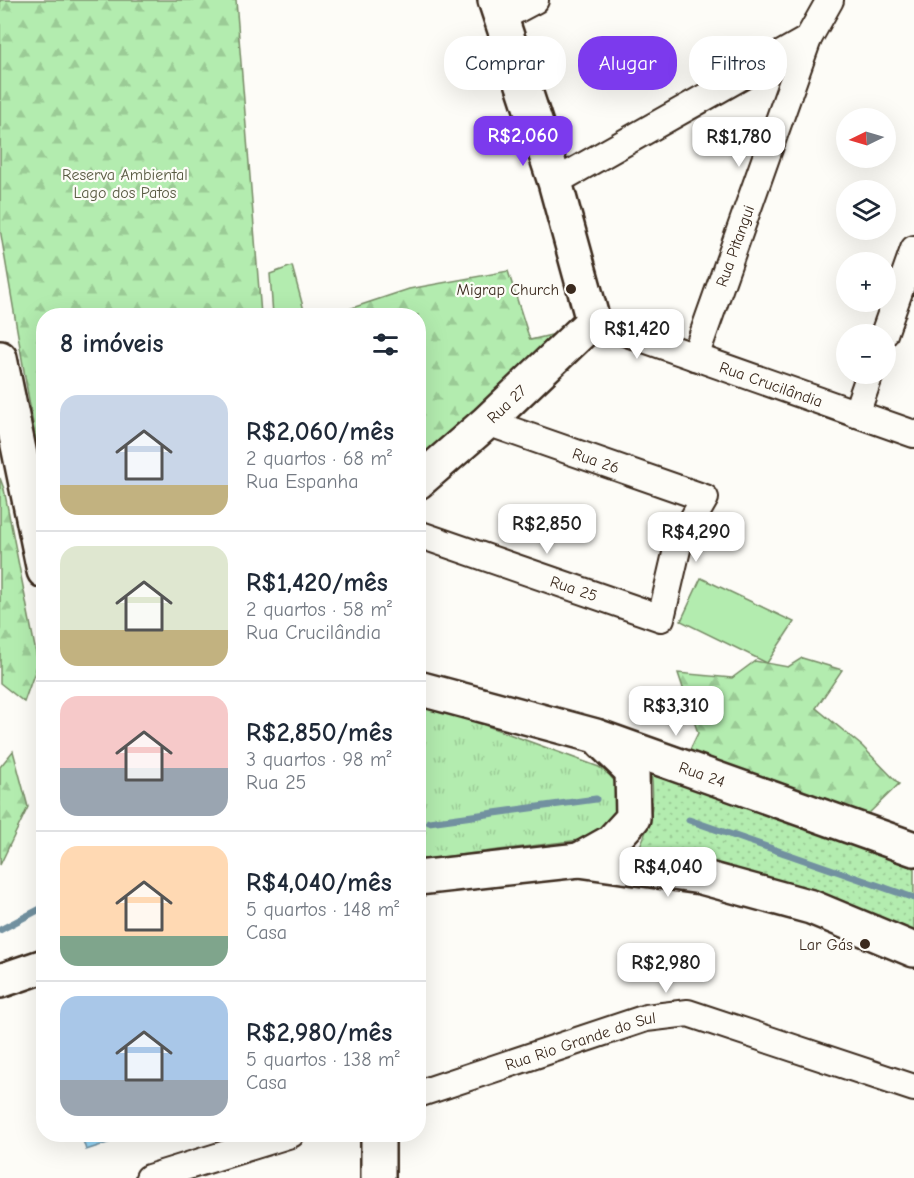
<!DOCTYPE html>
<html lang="pt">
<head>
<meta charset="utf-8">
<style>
  :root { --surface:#fff; --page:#f2f2f3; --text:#1f2937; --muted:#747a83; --line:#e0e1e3; --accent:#7c3aed }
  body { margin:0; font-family:"Comic Neue",sans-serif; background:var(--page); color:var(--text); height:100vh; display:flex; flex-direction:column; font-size:22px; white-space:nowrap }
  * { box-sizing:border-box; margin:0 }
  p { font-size:20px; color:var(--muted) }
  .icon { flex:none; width:33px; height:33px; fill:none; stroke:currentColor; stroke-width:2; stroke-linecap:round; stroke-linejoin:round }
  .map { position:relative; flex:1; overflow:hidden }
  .side { position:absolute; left:36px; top:308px; width:390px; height:834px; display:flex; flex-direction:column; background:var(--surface); border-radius:24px; box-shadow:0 6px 24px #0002 }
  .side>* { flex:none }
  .hud { position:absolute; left:444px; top:36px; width:380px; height:54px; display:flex; gap:12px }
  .needle { width:39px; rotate:265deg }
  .controls { position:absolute; left:836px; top:108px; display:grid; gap:12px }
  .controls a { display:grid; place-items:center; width:60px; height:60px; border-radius:50%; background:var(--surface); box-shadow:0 6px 24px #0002; font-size:30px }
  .price { position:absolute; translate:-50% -51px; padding:0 14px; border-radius:12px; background:#fff; color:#222; font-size:20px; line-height:39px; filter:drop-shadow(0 2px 3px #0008) }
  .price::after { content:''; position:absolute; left:50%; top:36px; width:18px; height:14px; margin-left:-9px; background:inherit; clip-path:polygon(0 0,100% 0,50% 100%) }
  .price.current { background:var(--accent); color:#fff }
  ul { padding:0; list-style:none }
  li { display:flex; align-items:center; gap:18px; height:150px; padding:0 24px }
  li+li { border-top:2px solid var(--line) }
  li span { display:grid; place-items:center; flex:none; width:168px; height:120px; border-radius:18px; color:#555 }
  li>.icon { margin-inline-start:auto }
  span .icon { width:72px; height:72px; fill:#fffc; stroke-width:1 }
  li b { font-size:26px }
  h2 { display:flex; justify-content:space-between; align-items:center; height:72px; padding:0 24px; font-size:26px }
  .tag { padding:0 21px; border-radius:24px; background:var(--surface); box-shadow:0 6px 24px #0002; font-size:21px; line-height:54px }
  .tag.current { background:var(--accent); color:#fff }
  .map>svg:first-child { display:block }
  .grass { fill:url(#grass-dots); stroke:#778b66; stroke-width:1.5 }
  .forest { fill:url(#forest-firs); stroke:#778b66; stroke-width:1.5 }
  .park { fill:url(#park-tufts); stroke:#778b66; stroke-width:1.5 }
  .pitch { fill:#b3ecaf; stroke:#778b66; stroke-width:1.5 }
  .water { fill:#96d6f7; stroke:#7291a0; stroke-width:1.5 }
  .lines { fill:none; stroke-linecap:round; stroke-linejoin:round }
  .stream { stroke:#7291a0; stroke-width:7 }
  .street-casing { stroke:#3b2a1e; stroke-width:30 }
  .secondary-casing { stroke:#3b2a1e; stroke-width:38 }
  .street { stroke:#fdfcf7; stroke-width:26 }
  .secondary { stroke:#fdfcf7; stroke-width:33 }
  .poi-dot { fill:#3b2a1e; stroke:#fdfcf7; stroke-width:2 }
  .labels { text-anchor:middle; stroke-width:4.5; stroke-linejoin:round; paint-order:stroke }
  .park-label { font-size:16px; fill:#595a42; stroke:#fdfcf7 }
  .street-label { font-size:16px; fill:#3b2a1e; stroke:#fdfcf7 }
  .poi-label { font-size:16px; fill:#3b2a1e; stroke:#fdfcf7; text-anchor:end }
</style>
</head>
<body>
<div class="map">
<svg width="914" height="1178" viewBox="0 0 914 1178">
  <defs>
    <pattern id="grass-dots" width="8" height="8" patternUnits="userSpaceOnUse" patternTransform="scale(1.5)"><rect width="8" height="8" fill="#b3ecaf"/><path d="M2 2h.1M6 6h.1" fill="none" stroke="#9bcb96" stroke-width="1.8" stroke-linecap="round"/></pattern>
    <pattern id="forest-firs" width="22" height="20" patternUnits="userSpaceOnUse" patternTransform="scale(1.5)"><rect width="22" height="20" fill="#b3ecaf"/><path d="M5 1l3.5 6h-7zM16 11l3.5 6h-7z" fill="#9bcb96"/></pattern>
    <pattern id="park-tufts" width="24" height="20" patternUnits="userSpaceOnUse" patternTransform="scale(1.5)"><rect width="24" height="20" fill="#b3ecaf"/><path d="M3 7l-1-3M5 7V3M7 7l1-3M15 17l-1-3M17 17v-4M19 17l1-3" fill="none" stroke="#9bcb96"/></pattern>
  </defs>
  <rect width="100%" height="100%" fill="#fdfcf7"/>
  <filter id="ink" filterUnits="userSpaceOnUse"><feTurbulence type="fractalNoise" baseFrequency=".0167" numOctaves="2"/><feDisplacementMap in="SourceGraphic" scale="12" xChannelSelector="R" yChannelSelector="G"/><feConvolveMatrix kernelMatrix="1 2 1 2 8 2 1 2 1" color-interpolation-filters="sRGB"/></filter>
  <g filter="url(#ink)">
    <path class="grass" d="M651,772L914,863V936L738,876L638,850C652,822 655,802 651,772Z"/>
    <g class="forest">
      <path d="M0,0H236L261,315H44L43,483L0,229Z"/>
      <path d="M508,271L530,340L564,332L419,461L418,315H331L409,289Z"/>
      <path d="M0,478L4,489L38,663L24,702L0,683Z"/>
      <path d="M802,658L842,670L816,708L862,746L899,784L862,820L686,758L698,733L678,673L732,678L755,661L788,667Z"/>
      <path d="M13,751L28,807L0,865V767Z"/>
    </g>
    <path class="park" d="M418,704H427L599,767C618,779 619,788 620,810L596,838L419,860Z"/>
    <g class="pitch">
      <path d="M292,266L305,314L273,315L270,274Z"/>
      <path d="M701,578L794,622L767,663L681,621Z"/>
    </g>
    <path class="water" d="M81,1134H125L126,1137L86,1150Z"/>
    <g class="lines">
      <g class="stream">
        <path d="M689,820L914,898"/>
        <path d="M429,822L596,799"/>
        <path d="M0,930L44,907"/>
      </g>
      <defs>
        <g id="street">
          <path d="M501,18L535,0"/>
          <path d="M555,182L808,39"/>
          <path id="s1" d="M593,321L914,434"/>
          <path d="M884,334L914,249"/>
          <path id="s2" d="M695,357L808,39L830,0"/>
          <path d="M856,414L870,374"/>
          <path id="s3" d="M418,534L661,618L678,545L705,498L487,422"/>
          <path id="s4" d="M418,1094L646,1018L688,1013L914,1088"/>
          <path d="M149,1178L291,1134"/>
        </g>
        <g id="secondary">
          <path d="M0,358L44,571"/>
          <path id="s5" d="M418,482L487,422L593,321L555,182L495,0"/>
          <path id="s6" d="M418,688L596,736L914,849"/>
          <path d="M579,860L611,842L633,818L632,771L602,742"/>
          <path d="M418,878L579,860L701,877L811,907L914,950"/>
          <path d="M0,981L44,966"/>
          <path d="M378,1178V1134"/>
        </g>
      </defs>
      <use href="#street" class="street-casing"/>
      <use href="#secondary" class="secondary-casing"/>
      <use href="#street" class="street"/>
      <use href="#secondary" class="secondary"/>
    </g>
  </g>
  <g class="poi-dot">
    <circle cx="571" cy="289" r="6"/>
    <circle cx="865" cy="944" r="6"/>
  </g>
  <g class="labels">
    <g class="park-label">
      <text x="125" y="180">Reserva Ambiental<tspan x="125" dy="18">Lago dos Patos</tspan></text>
    </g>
    <g class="street-label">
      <text dy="6" stroke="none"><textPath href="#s2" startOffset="118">Rua Pitangui</textPath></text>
      <text dy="6" stroke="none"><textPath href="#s1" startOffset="189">Rua Crucilândia</textPath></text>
      <text dy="6" stroke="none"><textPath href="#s5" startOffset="118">Rua 27</textPath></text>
      <text transform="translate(596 460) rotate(19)" y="6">Rua 26</text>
      <text dy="6" stroke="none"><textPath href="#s3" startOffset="165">Rua 25</textPath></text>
      <text dy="6" stroke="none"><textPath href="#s6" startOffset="297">Rua 24</textPath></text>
      <text dy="6" stroke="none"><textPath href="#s4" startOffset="171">Rua Rio Grande do Sul</textPath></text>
    </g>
    <g class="poi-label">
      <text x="559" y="295">Migrap Church</text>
      <text x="853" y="950">Lar Gás</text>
    </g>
  </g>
</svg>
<div class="controls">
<a><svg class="needle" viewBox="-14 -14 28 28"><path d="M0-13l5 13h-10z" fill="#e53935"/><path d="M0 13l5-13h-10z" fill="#747a83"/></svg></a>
<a><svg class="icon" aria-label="layers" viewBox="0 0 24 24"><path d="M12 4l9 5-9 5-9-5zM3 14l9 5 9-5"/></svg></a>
<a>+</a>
<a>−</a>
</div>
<b class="price current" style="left:523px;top:167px">R$2,060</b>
<b class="price" style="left:739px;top:168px">R$1,780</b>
<b class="price" style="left:637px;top:360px">R$1,420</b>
<b class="price" style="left:547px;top:555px">R$2,850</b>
<b class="price" style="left:696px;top:563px">R$4,290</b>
<b class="price" style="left:676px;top:737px">R$3,310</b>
<b class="price" style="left:668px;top:898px">R$4,040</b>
<b class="price" style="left:666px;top:994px">R$2,980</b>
<div class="hud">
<a class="tag">Comprar</a>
<a class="tag current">Alugar</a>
<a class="tag">Filtros</a>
</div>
<section class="side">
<h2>8 imóveis<svg class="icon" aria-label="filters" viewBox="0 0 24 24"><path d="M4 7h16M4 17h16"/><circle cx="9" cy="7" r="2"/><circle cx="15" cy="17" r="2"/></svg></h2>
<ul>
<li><span style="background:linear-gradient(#c9d6e8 75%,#c2b280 0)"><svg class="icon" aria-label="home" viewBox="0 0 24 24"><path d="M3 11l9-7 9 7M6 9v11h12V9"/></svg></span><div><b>R$2,060/mês</b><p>2 quartos · 68 m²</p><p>Rua Espanha</p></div></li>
<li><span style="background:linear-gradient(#dfe7d0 70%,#c2b280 0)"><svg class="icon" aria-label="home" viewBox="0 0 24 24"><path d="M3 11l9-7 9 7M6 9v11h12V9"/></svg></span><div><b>R$1,420/mês</b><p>2 quartos · 58 m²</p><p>Rua Crucilândia</p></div></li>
<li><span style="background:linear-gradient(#f6c9c9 60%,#9aa5b1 0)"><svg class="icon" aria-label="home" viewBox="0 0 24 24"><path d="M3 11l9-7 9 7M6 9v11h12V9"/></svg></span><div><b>R$2,850/mês</b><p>3 quartos · 98 m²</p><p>Rua 25</p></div></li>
<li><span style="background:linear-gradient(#ffd9b3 75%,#7fa58c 0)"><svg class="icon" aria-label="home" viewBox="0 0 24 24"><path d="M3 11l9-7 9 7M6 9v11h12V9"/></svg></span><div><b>R$4,040/mês</b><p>5 quartos · 148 m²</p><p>Casa</p></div></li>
<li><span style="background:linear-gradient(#a9c7e8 70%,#9aa5b1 0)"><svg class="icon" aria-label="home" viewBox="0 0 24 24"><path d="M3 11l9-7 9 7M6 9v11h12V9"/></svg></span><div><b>R$2,980/mês</b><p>5 quartos · 138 m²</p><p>Casa</p></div></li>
</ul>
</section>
</div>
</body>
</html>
